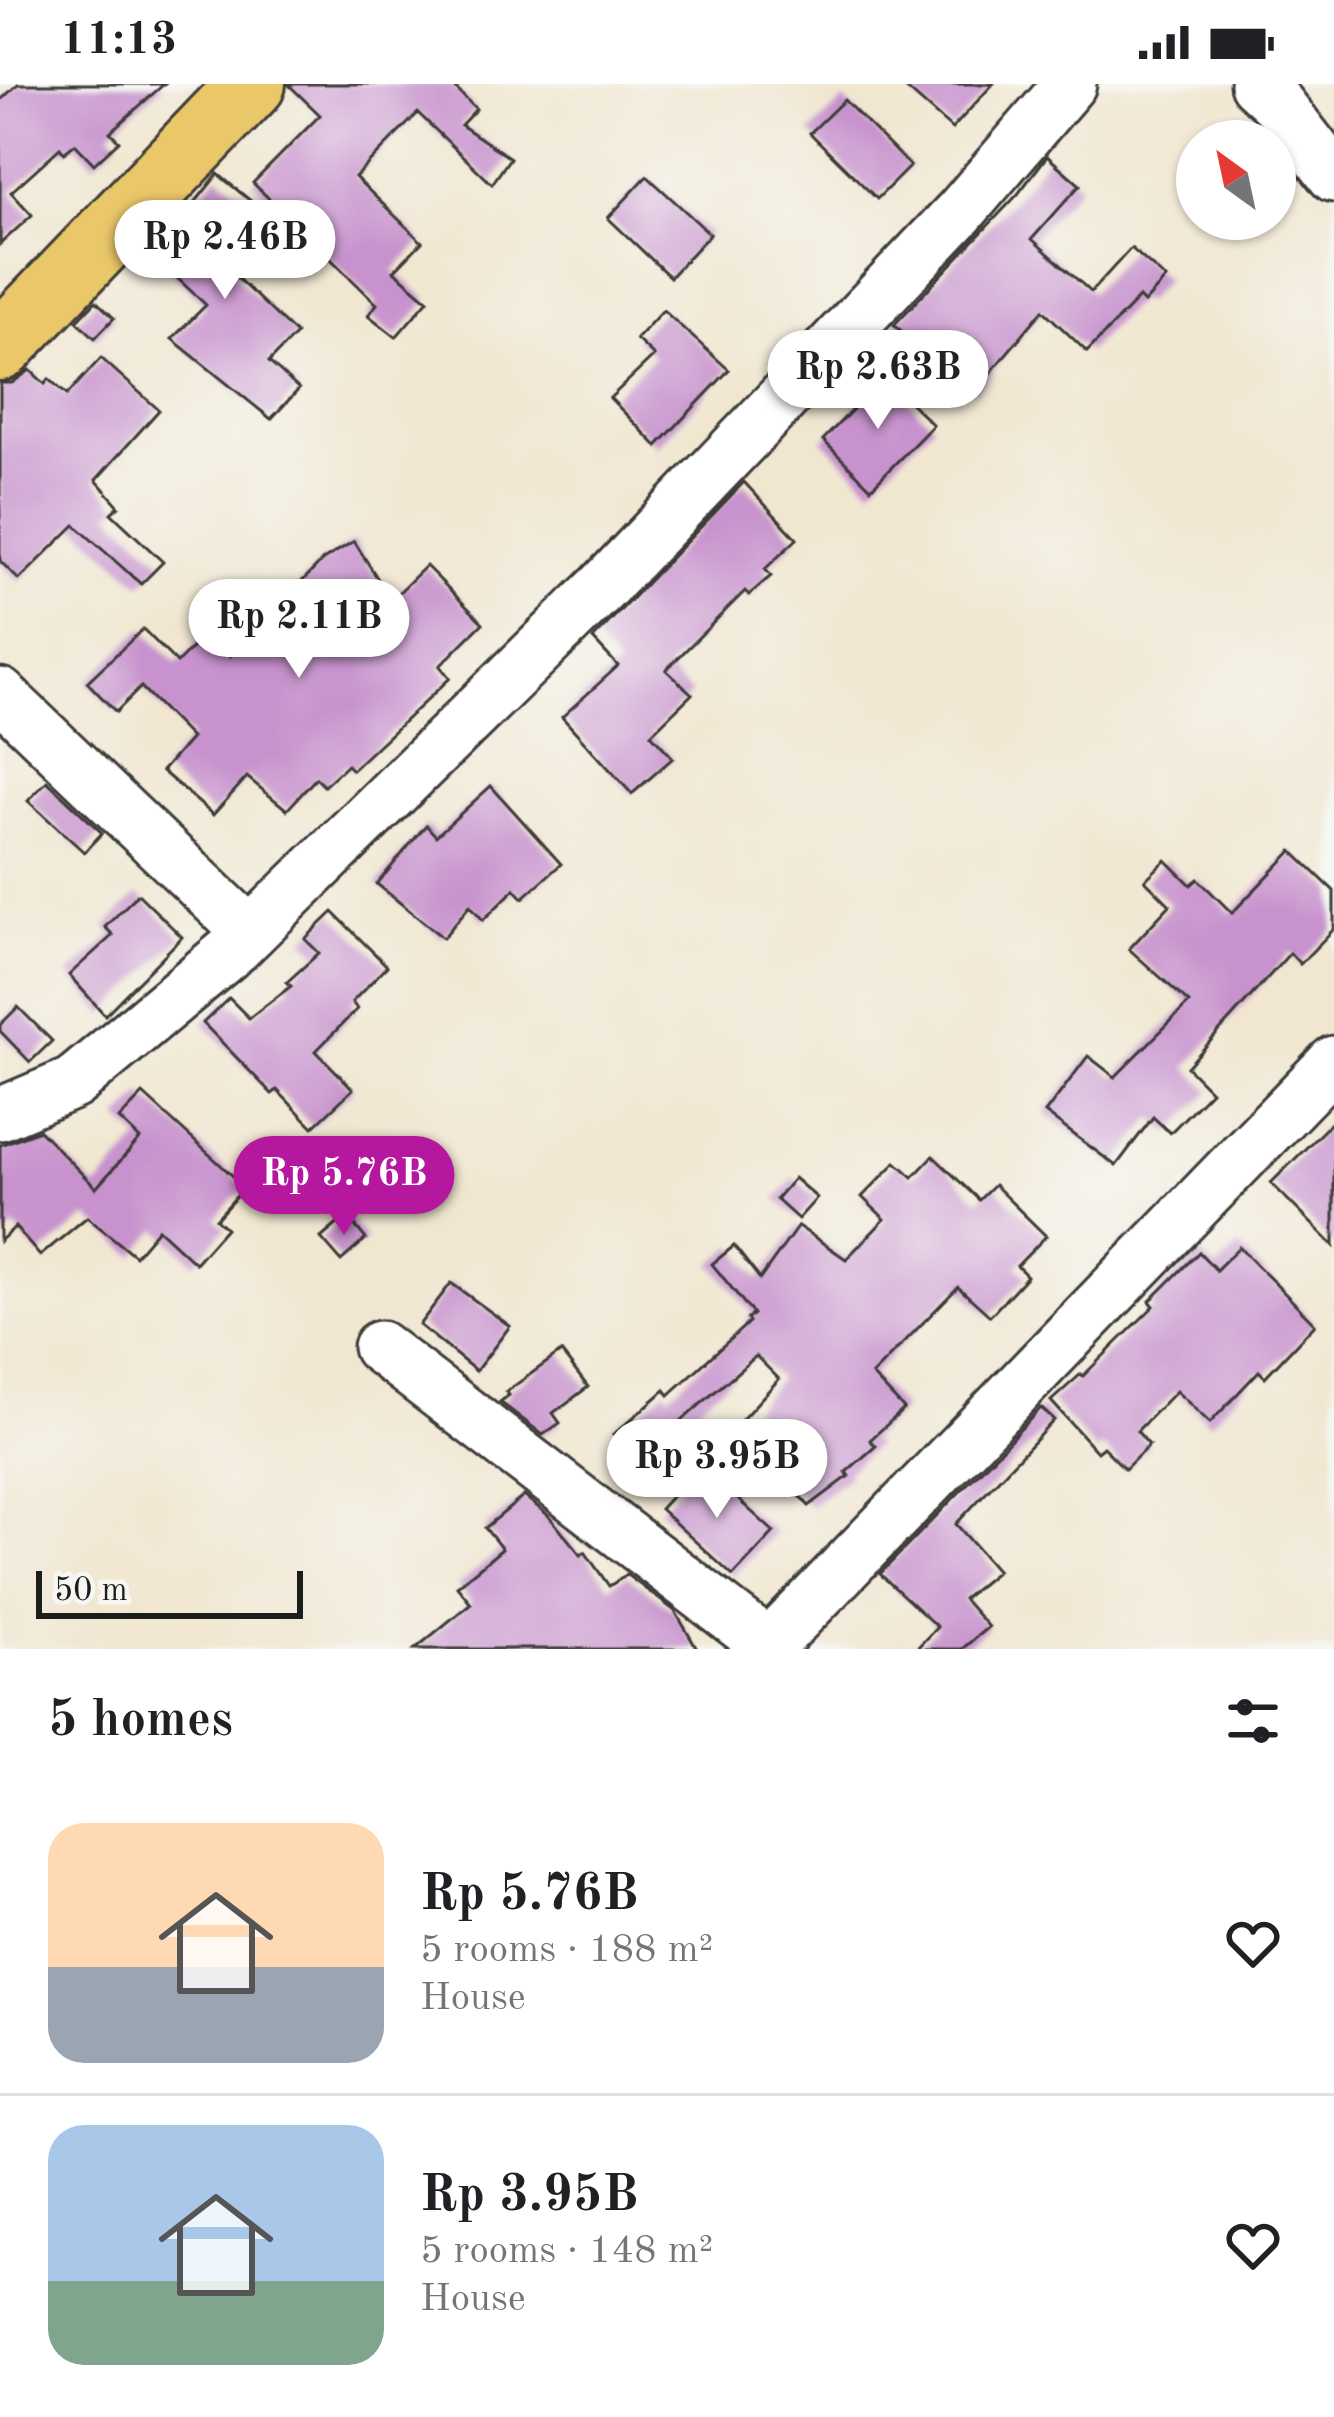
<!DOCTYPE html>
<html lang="en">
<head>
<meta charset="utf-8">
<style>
  :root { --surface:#fff; --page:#f6f6f6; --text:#202124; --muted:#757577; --line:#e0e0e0; --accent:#b5179e }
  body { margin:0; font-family:"Old Standard TT",serif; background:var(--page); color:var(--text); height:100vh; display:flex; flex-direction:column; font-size:45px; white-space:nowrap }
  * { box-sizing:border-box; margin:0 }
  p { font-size:39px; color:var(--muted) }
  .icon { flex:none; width:66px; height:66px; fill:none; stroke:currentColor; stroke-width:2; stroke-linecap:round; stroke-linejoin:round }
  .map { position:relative; height:1565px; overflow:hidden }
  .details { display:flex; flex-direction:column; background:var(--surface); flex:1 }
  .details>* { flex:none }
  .needle { width:78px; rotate:327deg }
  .tools { position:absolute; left:1176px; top:36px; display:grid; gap:24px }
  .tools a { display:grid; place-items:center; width:120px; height:120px; border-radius:50%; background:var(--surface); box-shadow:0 3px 9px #0004; font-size:60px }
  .scale { position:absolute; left:36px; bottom:30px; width:267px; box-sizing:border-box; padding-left:12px; border:6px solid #1c1c1c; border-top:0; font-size:33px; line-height:42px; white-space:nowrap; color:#1c1c1c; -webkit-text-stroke:9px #f6f6f2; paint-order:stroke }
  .price { position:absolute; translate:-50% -102px; padding:0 27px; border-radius:42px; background:#fff; color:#222; font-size:39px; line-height:78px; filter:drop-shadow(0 3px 6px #0008) }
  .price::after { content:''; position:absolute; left:50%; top:72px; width:36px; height:27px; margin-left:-18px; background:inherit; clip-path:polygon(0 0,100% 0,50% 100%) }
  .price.on { background:var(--accent); color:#fff }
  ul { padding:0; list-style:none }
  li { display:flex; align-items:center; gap:36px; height:300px; padding:0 48px }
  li+li { border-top:3px solid var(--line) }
  li span { display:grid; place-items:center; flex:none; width:336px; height:240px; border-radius:36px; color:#555 }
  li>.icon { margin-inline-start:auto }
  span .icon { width:144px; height:144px; fill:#fffc; stroke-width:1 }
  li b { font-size:51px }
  h2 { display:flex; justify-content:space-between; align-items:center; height:144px; padding:0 48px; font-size:51px }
  .status { display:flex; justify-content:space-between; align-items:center; height:84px; padding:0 60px; background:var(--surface); direction:ltr }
  .status svg { height:33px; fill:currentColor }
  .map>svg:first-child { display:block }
  .building { fill:#c792cd }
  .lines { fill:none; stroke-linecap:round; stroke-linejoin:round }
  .minor-casing { stroke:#3c3a37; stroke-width:57 }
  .major-casing { stroke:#3c3a37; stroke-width:72 }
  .minor { stroke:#fff; stroke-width:51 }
  .major { stroke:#eac769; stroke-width:66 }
</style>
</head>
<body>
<div class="status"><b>11:13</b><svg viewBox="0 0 49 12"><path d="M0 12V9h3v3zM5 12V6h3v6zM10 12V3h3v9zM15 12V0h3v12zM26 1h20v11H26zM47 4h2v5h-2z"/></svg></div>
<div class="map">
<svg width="1334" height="1565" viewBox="0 0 1334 1565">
  <rect width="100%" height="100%" fill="#f6f6f2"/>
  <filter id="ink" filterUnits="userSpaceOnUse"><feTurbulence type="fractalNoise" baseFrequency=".00833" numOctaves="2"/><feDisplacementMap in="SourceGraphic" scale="24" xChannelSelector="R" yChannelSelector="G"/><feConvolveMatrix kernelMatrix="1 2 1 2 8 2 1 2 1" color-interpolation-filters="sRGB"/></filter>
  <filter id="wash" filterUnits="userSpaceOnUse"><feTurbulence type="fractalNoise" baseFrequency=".004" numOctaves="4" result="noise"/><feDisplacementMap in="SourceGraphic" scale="48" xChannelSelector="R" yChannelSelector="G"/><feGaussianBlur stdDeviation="2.7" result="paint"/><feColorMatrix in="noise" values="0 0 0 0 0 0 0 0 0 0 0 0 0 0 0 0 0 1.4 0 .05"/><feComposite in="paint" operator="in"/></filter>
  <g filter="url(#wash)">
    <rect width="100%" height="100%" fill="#f1e7d1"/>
    <g id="blocks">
      <g class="building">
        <path d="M18,0H164L110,48L119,57L94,80L75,60L64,69L60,64L11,108L32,131L0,160V17Z"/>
        <path d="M288,0H451L476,25L461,41L510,74L492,100L418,29L355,93L422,158L394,187L428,216L396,253L368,231L377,220L253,99L320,31Z"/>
        <path d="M901,0H993L952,45Z"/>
        <path d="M844,16L910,82L877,115L810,49Z"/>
        <path d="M1047,72L1080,101L1032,155L1091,208L1131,164L1166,195L1144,219L1139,214L1087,268L1043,226L975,307L894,241L1018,110Z"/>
        <path d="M218,90L253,119L215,165L239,187L234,191L296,250L269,278L299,305L271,335L172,255L206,221L146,165L173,137L177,141Z"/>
        <path d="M647,92L710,150L670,193L608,134Z"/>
        <path d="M96,217L114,234L95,254L77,237Z"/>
        <path d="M663,226L729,286L657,362L610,314L654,272L636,255Z"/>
        <path d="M101,274L159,326L96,396L119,422L111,429L163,478L141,500L75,441L19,496L0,477V299H12L30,286L45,300L49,295L67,311Z"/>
        <path d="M884,293L933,341L871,404L823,356Z"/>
        <path d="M744,398L797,455L765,485L771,492L749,511L745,507L666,586L692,610L651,650L673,674L632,710L562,633L618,582L593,555Z"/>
        <path d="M354,457L391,516L426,482L483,539L440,582L450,594L352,686L347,681L324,702L316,694L287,726L247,693L213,731L162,687L191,654L141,603L116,628L87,598L143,545L177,579L207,549L230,572L323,476Z"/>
        <path d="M47,697L102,749L84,768L28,717Z"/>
        <path d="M491,702L561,780L523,814L515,805L483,836L470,821L443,854L377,800L426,741L436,752Z"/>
        <path d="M1292,767L1334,807V845L1300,880L1290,869L1187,983L1211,1007L1170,1049L1153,1033L1116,1082L1045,1029L1088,972L1115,993L1189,919L1129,865L1170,821L1145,796L1166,776L1191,801L1198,795L1232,829Z"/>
        <path d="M138,810L182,853L105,931L69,891L113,851L105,843Z"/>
        <path d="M333,828L387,882L352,918L357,925L316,967L353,1005L313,1043L277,1006L272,1010L203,939L229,914L249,934L291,902L287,898L319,869L305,855Z"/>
        <path d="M18,923L52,957L30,978L0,947V941Z"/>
        <path d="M143,1010L245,1103L216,1135L226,1144L195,1179L158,1145L135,1172L87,1133L40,1172L15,1143L0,1157V1061L39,1046L96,1104L140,1055L119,1035Z"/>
        <path d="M1334,1036V1162L1271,1099Z"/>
        <path d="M933,1072L979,1116L994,1101L1046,1152L1017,1182L1027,1192L990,1232L958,1203L872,1291L904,1325L870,1356L876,1362L846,1388L849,1392L809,1422L736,1342L779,1295L756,1272L635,1377L613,1351L665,1306L669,1311L749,1238L747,1235L753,1230L712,1180L734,1162L760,1195L798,1142L846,1175L885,1135L862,1113L896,1078L913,1093Z"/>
        <path d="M794,1094L817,1114L798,1135L776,1115Z"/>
        <path d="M347,1132L366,1155L341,1177L321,1154Z"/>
        <path d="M1239,1163L1315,1240L1265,1293L1259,1287L1210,1339L1176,1307L1137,1347L1149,1361L1125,1385L1103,1363L1097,1368L1051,1317L1081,1290L1083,1292L1154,1222L1150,1217L1199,1168L1216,1186Z"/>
        <path d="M451,1199L510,1242L476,1287L419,1241Z"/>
        <path d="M561,1268L588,1303L553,1329L560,1339L543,1351L500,1318L509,1311L506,1308Z"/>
        <path d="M1041,1324L1054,1336L956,1440L997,1487L963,1515L988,1543L962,1565H916L937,1543L880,1490Z"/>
        <path d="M700,1381L774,1448L733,1492L660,1425Z"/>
        <path d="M524,1412L548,1431L581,1471L585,1468L609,1502L627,1491L675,1527L697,1565H415L471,1519L457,1502L502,1465L485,1444Z"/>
      </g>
    </g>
  </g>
  <g filter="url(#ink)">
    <use href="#blocks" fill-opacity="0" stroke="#3c3a37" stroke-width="3"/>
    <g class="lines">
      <defs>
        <g id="minor">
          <path d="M1256,0L1279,21L1334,92"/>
          <path d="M0,610L250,849"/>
          <path d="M0,1030L73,999L236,863L604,502L960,128L1070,0"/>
          <path d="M379,1263L769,1562"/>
          <path d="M766,1565L1334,978"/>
        </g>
        <path id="major" d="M0,263L252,0"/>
      </defs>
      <use href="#minor" class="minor-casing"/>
      <use href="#major" class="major-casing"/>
      <use href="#minor" class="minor"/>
      <use href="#major" class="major"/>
    </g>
  </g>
</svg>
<div class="tools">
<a><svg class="needle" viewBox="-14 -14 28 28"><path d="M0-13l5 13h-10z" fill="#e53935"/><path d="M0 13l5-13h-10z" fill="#757577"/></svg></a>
</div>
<div class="scale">50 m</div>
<b class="price" style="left:225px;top:218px">Rp 2.46B</b>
<b class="price" style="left:878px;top:348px">Rp 2.63B</b>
<b class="price" style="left:299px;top:597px">Rp 2.11B</b>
<b class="price on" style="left:344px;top:1154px">Rp 5.76B</b>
<b class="price" style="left:717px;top:1437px">Rp 3.95B</b>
</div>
<section class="details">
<h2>5 homes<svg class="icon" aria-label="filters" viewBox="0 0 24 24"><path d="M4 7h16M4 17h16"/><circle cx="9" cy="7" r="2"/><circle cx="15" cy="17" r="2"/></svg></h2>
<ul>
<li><span style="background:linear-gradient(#ffd9b3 60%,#9aa5b1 0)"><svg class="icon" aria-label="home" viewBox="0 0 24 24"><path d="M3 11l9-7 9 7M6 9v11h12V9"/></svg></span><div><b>Rp 5.76B</b><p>5 rooms · 188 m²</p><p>House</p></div><svg class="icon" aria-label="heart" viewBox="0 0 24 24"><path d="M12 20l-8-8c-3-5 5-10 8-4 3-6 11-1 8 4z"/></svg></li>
<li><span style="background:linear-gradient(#a9c7e8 65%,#7fa58c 0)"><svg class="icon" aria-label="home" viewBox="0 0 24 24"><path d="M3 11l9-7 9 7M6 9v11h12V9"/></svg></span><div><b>Rp 3.95B</b><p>5 rooms · 148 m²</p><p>House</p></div><svg class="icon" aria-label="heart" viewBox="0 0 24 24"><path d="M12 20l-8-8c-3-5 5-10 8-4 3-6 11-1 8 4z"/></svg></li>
</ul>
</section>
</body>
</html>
